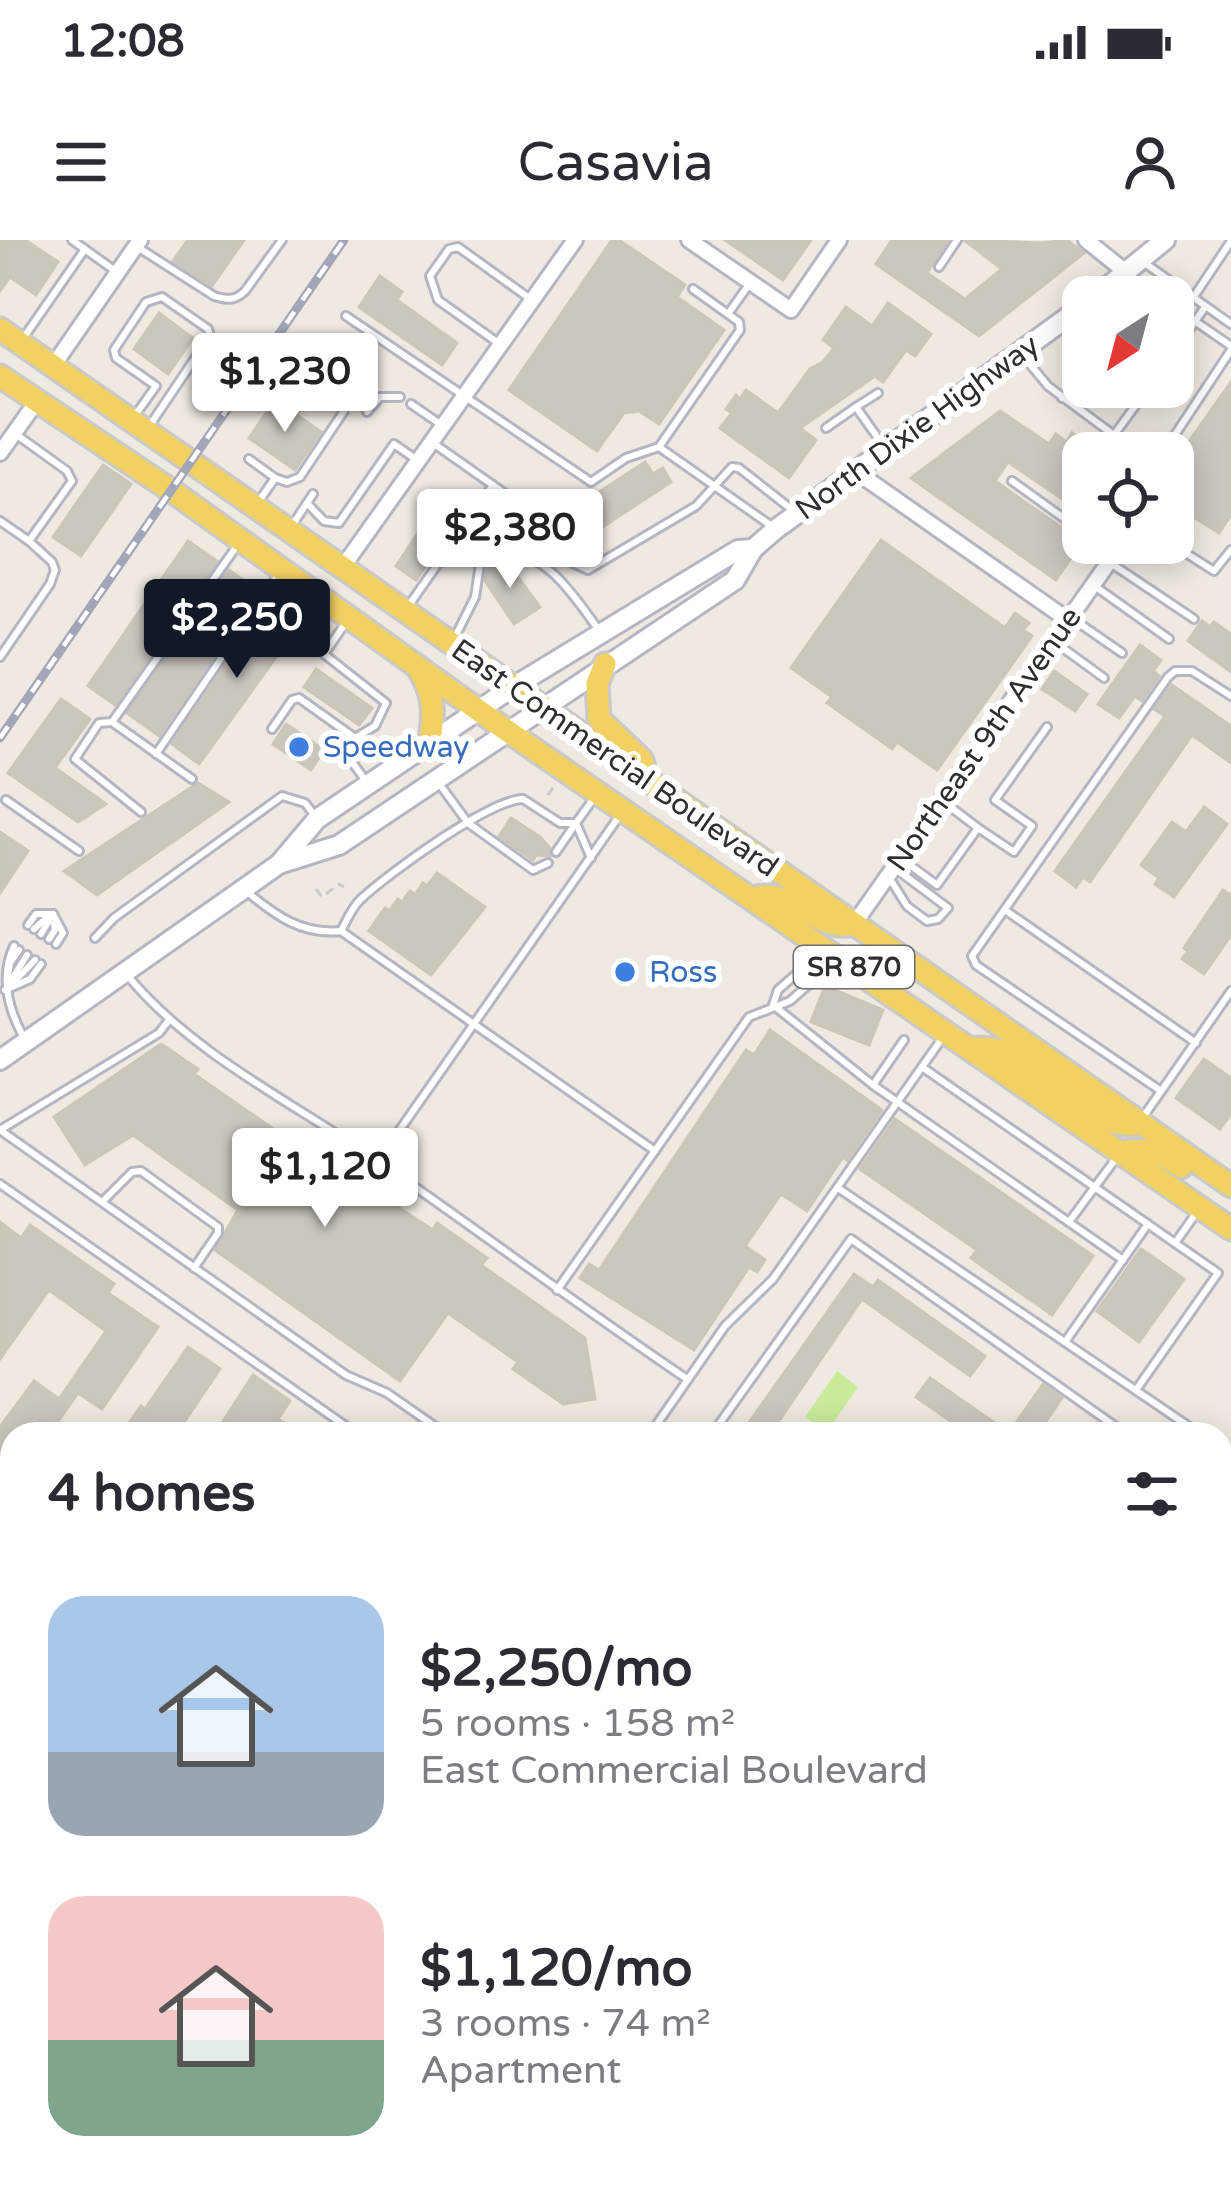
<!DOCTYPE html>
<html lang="en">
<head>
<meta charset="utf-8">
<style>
  :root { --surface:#fff; --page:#f2f2f3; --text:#2b2b33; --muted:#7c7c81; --accent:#111827 }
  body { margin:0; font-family:"Varela Round",sans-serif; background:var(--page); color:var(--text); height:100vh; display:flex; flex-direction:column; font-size:45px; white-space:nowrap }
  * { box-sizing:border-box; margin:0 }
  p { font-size:39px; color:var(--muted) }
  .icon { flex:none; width:66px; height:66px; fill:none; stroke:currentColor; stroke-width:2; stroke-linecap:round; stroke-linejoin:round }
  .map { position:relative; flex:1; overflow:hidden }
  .panel { position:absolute; left:0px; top:1182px; width:1233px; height:771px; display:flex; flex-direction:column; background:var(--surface); border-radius:36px 36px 0 0; box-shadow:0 6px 30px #0003 }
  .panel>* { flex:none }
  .needle { width:78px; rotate:216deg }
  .tools { position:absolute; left:1062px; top:36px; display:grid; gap:24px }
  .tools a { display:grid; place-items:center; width:132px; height:132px; border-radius:24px; background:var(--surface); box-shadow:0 6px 30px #0003; font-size:60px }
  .price { position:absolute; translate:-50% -102px; padding:0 27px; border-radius:12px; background:#fff; color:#222; font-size:39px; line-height:78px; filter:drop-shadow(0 3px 6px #0008) }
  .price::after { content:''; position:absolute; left:50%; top:72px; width:36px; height:27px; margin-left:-18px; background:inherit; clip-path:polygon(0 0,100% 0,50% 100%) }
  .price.active { background:var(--accent); color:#fff }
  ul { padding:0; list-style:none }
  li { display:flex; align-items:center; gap:36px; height:300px; padding:0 48px }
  li span { display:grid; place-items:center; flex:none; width:336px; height:240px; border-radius:36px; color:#555 }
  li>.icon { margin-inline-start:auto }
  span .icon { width:144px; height:144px; fill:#fffc; stroke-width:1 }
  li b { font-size:51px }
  h2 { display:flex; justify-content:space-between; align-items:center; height:144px; padding:0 48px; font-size:51px }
  .status { display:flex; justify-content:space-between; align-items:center; height:84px; padding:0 60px; background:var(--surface); direction:ltr }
  .status svg { height:33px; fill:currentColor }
  header { display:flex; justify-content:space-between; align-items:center; height:156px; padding:0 48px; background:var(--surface); font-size:54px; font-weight:600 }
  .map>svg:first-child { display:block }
  .education { fill:#f0e6d1 }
  .pitch { fill:#c9ec9a }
  .building { fill:#cbc7bf; stroke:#cbc5ba; stroke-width:3 }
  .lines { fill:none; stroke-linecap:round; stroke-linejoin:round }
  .service-casing { stroke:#b4b7c1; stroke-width:12 }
  .minor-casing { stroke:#b4b7c1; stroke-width:20 }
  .tertiary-casing { stroke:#b4b7c1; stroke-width:22 }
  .secondary-casing { stroke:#b4b7c1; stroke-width:24 }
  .primary-casing { stroke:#c9c9c9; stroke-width:27 }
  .path { stroke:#c9c9c9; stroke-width:3; stroke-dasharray:9 6; stroke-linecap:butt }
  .service { stroke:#fff; stroke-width:6 }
  .minor { stroke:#fff; stroke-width:14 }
  .tertiary { stroke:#fff; stroke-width:16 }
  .secondary { stroke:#fff; stroke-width:18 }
  .primary { stroke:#f2d163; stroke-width:21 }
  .rail-casing { stroke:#a3a6b8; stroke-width:9 }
  .rail { stroke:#fff; stroke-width:4.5; stroke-dasharray:14; stroke-linecap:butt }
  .shop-dot { fill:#3f7fe0; stroke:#fff; stroke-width:4.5 }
  .labels { text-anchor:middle; stroke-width:12; stroke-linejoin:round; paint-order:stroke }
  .shield { fill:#fff; stroke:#6d6d6d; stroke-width:3 }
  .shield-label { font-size:27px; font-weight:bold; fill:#2e2e2e }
  .street-label { font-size:30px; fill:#2e2e2e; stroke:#fff }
  .shop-label { font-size:30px; fill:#366cbe; stroke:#fff; text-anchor:start }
</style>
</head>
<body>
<div class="status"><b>12:08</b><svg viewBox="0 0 49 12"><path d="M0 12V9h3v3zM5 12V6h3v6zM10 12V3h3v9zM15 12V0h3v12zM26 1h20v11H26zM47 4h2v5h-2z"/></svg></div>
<header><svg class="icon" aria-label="menu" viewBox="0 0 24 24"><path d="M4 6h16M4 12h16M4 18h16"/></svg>Casavia<svg class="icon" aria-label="person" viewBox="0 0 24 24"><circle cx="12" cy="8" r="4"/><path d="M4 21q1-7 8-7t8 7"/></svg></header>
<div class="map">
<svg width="1231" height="1952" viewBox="0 0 1231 1952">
  <rect width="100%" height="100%" fill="#efe9e1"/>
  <path class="education" d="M0,1278L12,1286V1941L961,1943L955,1952H0Z"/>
  <g class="pitch">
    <path d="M837,1131L858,1147L827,1192L805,1177Z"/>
    <path d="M0,1358L12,1366V1510L0,1502Z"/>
    <path d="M0,1632L12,1640V1886H0Z"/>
  </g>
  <g class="building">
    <path d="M0,0H25L58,22L36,55L10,37L0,51Z"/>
    <path d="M188,0H244L212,46L173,21Z"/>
    <path d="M612,0H619L685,45L677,57L724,90L659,184L639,171L624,173L597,211L509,150Z"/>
    <path d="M725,0H811L783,40Z"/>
    <path d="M892,0H948L927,33L965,59L1002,29L964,0L1041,3L1067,0L1084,13L979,96L876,24Z"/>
    <path d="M380,36L402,52L397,60L457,103L442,125L359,67Z"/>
    <path d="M888,63L931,94L915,116L906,110L883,142L875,136L800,188L816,200L789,238L720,188L732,173L726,169L736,155L740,159L746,150L778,173L810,129L823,122L834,108L823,100L846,67L872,86Z"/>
    <path d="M159,73L193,98L168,134L134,109Z"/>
    <path d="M1231,142V275L1219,293L1173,264V224Z"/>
    <path d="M275,160L321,192L295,230L249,198Z"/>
    <path d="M1000,171L1049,204L1056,194L1066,202L1072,193L1087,204L1082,212L1083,273L1008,222L995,241L1082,302L1056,340L911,238Z"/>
    <path d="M645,222L653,234L663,228L671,242L572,307L555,281Z"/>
    <path d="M103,225L131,244L81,316L53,297Z"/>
    <path d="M428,278L449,293L416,340L396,326Z"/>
    <path d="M881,300L1005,388L1015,373L1029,383L1023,390L1032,396L937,530L897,502L892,509L884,503L827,463L832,457L791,428Z"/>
    <path d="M188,301L217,321L115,465L88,446Z"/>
    <path d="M504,318L540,367L514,384L485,341L487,328Z"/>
    <path d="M229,330L258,351L159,496L127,473Z"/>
    <path d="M271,359L302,381L199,524L172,504Z"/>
    <path d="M1202,381L1210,387L1214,382L1231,394V432L1188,401Z"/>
    <path d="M1140,405L1161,420L1153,431L1159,436L1142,461L1135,456L1119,478L1098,464Z"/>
    <path d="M316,429L372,468L359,485L304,447Z"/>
    <path d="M1054,431L1087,454L1075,471L1042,449Z"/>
    <path d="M1172,445L1231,486V523L1192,495L1090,642L1083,637L1076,647L1055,631L1165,476L1154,469Z"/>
    <path d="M61,459L90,479L55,528L106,564L78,582L8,533Z"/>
    <path d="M286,484L324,510L311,530L273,504Z"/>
    <path d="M198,543L229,562L97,655L64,631Z"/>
    <path d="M1204,567L1227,584L1174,657L1155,644L1159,638L1141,625L1172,582L1186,592Z"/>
    <path d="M511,578L540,597L550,608V616L536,615L533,620L499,596Z"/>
    <path d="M0,592L28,611L0,653Z"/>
    <path d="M437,633L485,667L431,735L369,691L385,668L389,671L398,659L402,662L410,651L415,655L423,643L427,646Z"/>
    <path d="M1223,650L1231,655V695L1204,734L1182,719L1188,711L1184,708Z"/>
    <path d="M825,746L883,770L869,805L811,782Z"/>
    <path d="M770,790L882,870L847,920L843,917L807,971L781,954L745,1006L765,1020L757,1032L749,1027L694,1110L580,1038L589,1024L599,1030L746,810L754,815Z"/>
    <path d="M161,804L198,829L194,834L318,920L323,919L433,990L437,983L487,1018L481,1025L585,1098L595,1159L563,1164L513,1129L518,1122L448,1073L400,1141L215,1010L238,970L133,895L85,925L54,877Z"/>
    <path d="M1204,819L1231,838V874L1220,889L1176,858Z"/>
    <path d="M895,879L1093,1016L1052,1075L971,1018L977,1010L860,929Z"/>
    <path d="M0,982L21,998L30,985L114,1044L108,1053L158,1087L102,1169L78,1153L49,1194H12V1245L0,1237V1187L34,1141L59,1159L106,1091L49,1050L0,1119Z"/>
    <path d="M1141,1009L1184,1039L1139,1102L1097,1071Z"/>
    <path d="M854,1034L873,1047L878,1040L985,1116L970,1136L862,1059L770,1194H741Z"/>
    <path d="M188,1107L220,1129L176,1194H138L127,1186L141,1166L145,1169Z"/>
    <path d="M253,1135L290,1161L278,1179L300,1194H215Z"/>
    <path d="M930,1138L1009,1193L1043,1144L1062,1158L1037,1194H969L916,1157Z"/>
  </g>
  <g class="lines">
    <defs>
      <g id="service">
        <path d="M72,0L114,30"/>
        <path d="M139,8L214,56C227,60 235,61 245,51L282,0"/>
        <path d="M1146,24L1231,84"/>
        <path d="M939,27L957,0"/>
        <path d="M1130,35L1160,57"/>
        <path d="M693,49L739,82L740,90L659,207L773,287"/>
        <path d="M1193,58L1231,1"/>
        <path d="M1173,66L1231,106"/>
        <path d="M728,74L750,43"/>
        <path d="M346,76L591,242L626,218L659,207"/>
        <path d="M22,100L85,9"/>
        <path d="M501,105L438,60L430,36L449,9L458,7L529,58"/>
        <path d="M1173,113L1205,67"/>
        <path d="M1023,116L1048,146L1138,213"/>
        <path d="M878,153L856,167L885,208"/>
        <path d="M1062,158L1083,142"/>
        <path d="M411,164L440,184"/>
        <path d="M367,172L380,157H400"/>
        <path d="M136,174L156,146L116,118L114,110L146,62L162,57L208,89L210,96L148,188"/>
        <path d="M826,188L856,167"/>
        <path d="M1114,195L1149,147"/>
        <path d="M433,203L537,276L573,323L588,330L696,266L732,227L739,228L795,272"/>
        <path d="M1163,213L1231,110"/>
        <path d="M249,219L275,238L257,264"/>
        <path d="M275,238L287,242L300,237L344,171L343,165L305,137"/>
        <path d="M1012,241L1083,292"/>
        <path d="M307,263L324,281L339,283L394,204L417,220"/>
        <path d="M0,281L29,301L72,241L67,231L17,195"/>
        <path d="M291,287L313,254"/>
        <path d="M1098,303L1114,315L1125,303"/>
        <path d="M1170,303L1214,331L1231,310"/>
        <path d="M1112,324L1194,379"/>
        <path d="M1096,347L1169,399"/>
        <path d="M407,368L493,245"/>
        <path d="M1073,379L1122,413"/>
        <path d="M347,381L324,414L386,463L375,486L355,498"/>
        <path d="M455,397L475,357L480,324L502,310C550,314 575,358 601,393"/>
        <path d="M1056,403L1104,438"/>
        <path d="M0,417L50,344L55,330L52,322L29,301"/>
        <path d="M112,482L239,303"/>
        <path d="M272,489L292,460L299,458L355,498L348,508L349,518L366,541"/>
        <path d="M156,514L280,332"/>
        <path d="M438,542L468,583L533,630L548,623"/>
        <path d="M6,560L79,611"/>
        <path d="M141,572L75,519L99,483L112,482L192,539"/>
        <path d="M978,588L1014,612L1032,586L995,560L1047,487"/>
        <path d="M556,612L574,586"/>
        <path d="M591,618L576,583L594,558"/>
        <path d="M903,620L937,645L978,588L944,562"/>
        <path d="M890,639L907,666L927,681L938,679L948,668L896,629"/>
        <path d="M246,651C275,675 301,695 341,691C347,680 352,667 361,659C389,633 489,560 523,559L560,583H576"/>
        <path d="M1005,670L1196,803"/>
        <path d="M53,674L63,693L56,704"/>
        <path d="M28,685L36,674H53"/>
        <path d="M34,689L49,676"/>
        <path d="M341,691L655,911"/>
        <path d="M41,694L53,674"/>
        <path d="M95,698L114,678L282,556L305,563L316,577"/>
        <path d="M49,699L55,690L54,684"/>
        <path d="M14,706C0,736 8,769 24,798"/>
        <path d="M127,735C193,815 294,863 378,921C482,993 583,1069 687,1139"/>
        <path d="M7,741L10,723L19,710"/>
        <path d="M10,742L27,715"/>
        <path d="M12,744L35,720"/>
        <path d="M5,750L30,739L41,724"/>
        <path d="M773,765L873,845L1123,1020"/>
        <path d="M773,765L778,750L822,711"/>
        <path d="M922,827L1218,1033L1136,1150"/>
        <path d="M873,845L904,800"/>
        <path d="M1161,851L976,725L972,716L1168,437L1175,431H1192L1231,456"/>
        <path d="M1141,880L1231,751"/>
        <path d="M0,890L346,1135L387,1153L446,1194"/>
        <path d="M0,890L159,793L169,780"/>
        <path d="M378,921L620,575"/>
        <path d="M0,944L357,1194"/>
        <path d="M838,948L1200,1194"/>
        <path d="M103,961L132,932L141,931L218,987V993L194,1028"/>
        <path d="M1069,982L1117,917"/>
        <path d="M1175,1003L1197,972"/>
        <path d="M557,1050L749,777L790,761L833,723"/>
        <path d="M1065,1102L1148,984"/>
        <path d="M650,1194L725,1086L773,1039L943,797"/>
        <path d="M712,1194L851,999L1126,1194"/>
        <path d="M1221,1208L1231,1215"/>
        <path d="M0,1246L12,1255"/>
        <path d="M1221,1261L1231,1268"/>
        <path d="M1221,1520L1231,1506"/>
        <path d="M0,1924L5,1927L0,1938"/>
        <path d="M863,1941L878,1952"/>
        <path d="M813,1952L820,1941"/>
      </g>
      <g id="minor">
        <path d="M689,0L791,70L839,0"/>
        <path d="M1086,0L1127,33"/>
        <path d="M53,126L140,0"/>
        <path d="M0,213L37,161"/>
        <path d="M858,233L1068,380"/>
        <path d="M342,328L575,0"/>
        <path d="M854,684L1114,315"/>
        <path d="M1226,1952L1231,1945"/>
      </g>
      <g id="tertiary">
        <path d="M1221,1616L1231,1602"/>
        <path d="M984,1952L992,1941"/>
      </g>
      <g id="secondary">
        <path d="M1095,57L1165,0"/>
        <path d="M279,624L339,605L735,340L753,309L776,289L1083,66"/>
        <path d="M0,820L279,624L317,579L513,447L738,310L753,309"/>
      </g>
      <g id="primary">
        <path d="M0,89L1231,946"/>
        <path d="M0,136L172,251L506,490L1231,989"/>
        <path d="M605,424L597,444L599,479L642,520L647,540"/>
        <path d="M418,428C435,455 434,472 430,503"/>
        <path d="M754,658C793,646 814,693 854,684"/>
        <path d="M970,808C983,808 996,808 1008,813C1044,830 1100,896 1139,883"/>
        <path d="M1120,912C1145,908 1160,912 1181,927"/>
      </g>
    </defs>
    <use href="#service" class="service-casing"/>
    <use href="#minor" class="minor-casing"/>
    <use href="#tertiary" class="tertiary-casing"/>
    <use href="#secondary" class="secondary-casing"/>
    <use href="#primary" class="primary-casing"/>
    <g class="path">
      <path d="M548,555L554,546"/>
      <path d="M316,649L322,657L339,644L344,647"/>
    </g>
    <use href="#service" class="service"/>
    <use href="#minor" class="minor"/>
    <use href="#tertiary" class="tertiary"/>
    <use href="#secondary" class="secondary"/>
    <use href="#primary" class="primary"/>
    <defs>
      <path id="rail" d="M0,498L344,0"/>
    </defs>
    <use href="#rail" class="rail-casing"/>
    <use href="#rail" class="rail"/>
  </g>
  <g class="shop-dot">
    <circle cx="299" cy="507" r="12"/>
    <circle cx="625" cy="732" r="12"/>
  </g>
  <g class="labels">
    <rect class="shield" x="794" y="706" width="120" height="42" rx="9"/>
    <g class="shield-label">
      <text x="854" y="736">SR 870</text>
    </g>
    <g class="street-label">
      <text transform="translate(917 187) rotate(-36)" y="10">North Dixie Highway</text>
      <text transform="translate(984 499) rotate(-55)" y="10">Northeast 9th Avenue</text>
      <text transform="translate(615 518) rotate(35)" y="10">East Commercial Boulevard</text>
    </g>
    <g class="shop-label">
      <text x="323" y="517">Speedway</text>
      <text x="649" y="742">Ross</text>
    </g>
  </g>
</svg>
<div class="tools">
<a><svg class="needle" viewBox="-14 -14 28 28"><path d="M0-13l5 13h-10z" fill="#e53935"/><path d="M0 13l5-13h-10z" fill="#7c7c81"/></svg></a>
<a><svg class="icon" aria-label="locate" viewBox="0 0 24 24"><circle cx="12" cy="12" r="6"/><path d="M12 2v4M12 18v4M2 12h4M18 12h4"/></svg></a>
</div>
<b class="price" style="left:285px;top:195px">$1,230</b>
<b class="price" style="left:510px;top:351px">$2,380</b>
<b class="price active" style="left:237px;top:441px">$2,250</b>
<b class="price" style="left:325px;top:990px">$1,120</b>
<section class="panel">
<h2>4 homes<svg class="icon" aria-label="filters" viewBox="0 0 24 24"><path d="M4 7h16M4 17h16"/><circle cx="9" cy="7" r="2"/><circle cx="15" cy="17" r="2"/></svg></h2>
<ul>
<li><span style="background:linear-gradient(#a9c7e8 65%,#9aa5b1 0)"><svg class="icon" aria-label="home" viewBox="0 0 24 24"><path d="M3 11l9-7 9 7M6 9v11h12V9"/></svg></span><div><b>$2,250/mo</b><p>5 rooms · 158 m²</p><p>East Commercial Boulevard</p></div></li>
<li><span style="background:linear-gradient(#f6c9c9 60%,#7fa58c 0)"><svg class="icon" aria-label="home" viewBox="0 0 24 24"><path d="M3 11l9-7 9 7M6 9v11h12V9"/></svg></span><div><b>$1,120/mo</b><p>3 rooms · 74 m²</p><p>Apartment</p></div></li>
</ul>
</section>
</div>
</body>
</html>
